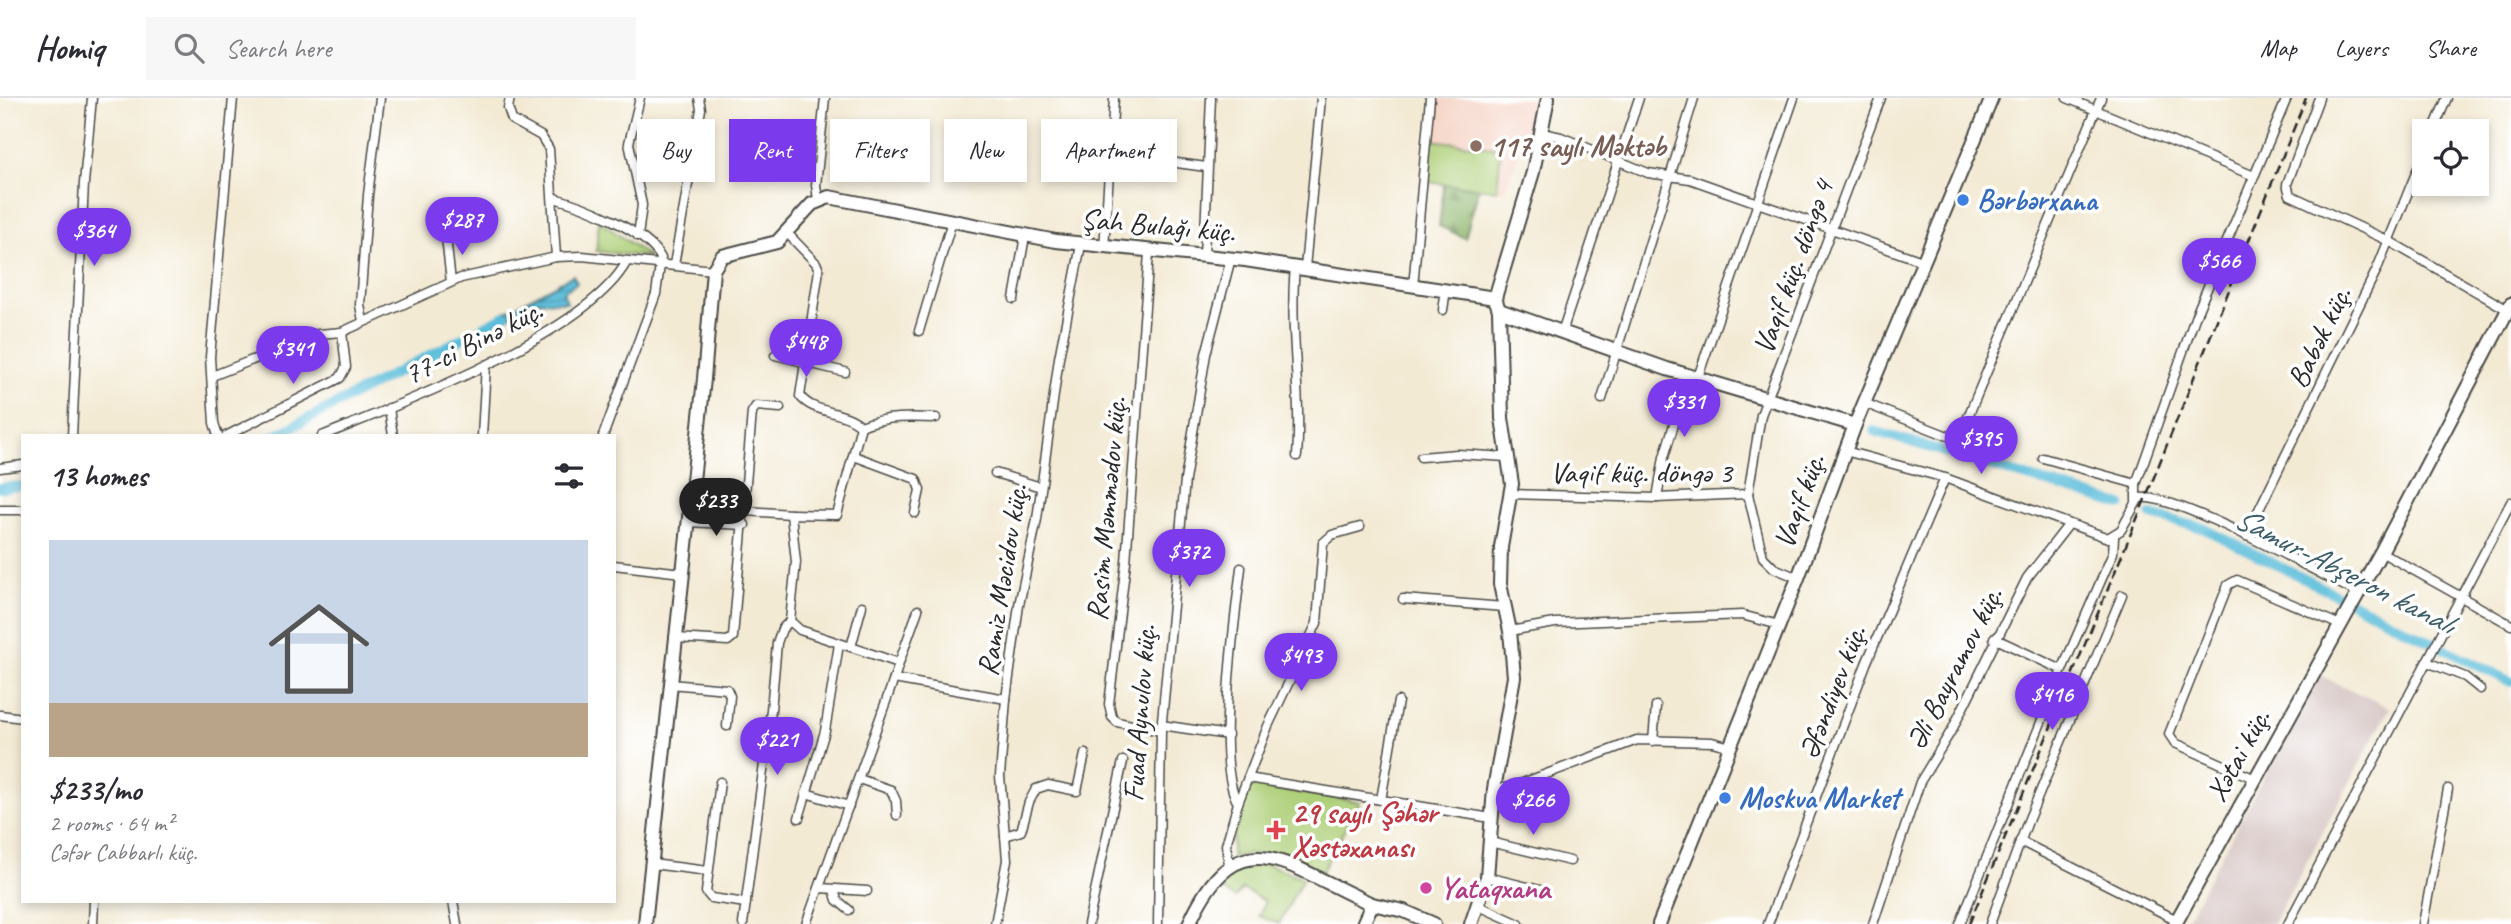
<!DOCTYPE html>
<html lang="en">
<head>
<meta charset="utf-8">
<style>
  :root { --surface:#fff; --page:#f7f7f7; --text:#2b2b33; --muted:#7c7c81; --line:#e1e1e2; --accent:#7c3aed }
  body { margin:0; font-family:Caveat,sans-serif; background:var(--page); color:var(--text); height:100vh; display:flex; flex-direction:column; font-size:26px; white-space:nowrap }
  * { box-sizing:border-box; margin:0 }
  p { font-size:23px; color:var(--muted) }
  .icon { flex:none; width:38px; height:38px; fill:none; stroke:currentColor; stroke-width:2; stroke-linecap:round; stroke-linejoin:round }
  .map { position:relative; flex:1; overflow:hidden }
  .sheet { position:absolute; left:21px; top:336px; width:595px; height:469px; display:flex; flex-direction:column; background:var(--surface); border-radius:0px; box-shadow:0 4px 10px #0003 }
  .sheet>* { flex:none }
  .banner { position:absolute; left:637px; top:21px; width:665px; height:63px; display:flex; gap:14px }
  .tools { position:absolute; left:2412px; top:21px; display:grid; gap:14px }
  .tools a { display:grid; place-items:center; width:77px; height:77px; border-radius:0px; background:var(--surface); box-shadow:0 4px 10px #0003; font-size:35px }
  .price { position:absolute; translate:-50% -60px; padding:0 16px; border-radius:24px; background:var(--accent); color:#fff; font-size:23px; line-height:46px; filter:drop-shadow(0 2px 4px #0008) }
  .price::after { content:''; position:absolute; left:50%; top:42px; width:21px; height:16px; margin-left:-10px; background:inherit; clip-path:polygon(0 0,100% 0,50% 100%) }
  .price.on { background:#222; color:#fff }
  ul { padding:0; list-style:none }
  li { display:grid; align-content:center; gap:14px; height:371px; padding:0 28px }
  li+li { border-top:2px solid var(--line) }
  li span { display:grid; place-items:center; height:217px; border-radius:0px; color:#555 }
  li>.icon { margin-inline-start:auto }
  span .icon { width:126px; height:126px; fill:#fffc; stroke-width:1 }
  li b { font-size:30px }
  h2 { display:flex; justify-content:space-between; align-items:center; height:84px; padding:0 28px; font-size:30px }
  .chip { padding:0 24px; border-radius:0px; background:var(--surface); box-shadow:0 4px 10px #0003; font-size:24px; line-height:63px }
  .chip.on { background:var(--accent); color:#fff }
  header { display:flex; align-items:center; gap:42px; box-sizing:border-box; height:98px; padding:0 35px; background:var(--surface); border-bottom:2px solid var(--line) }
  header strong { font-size:33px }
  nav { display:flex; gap:38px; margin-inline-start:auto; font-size:24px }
  .search { width:490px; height:63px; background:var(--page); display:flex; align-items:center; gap:18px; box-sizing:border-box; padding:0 24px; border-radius:0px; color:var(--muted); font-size:26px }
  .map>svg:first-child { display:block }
  .built { fill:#f5d2c3 }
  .industrial { fill:#d1bfbd }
  .grass { fill:url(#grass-tufts); stroke:#6c7d51; stroke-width:2 }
  .forest { fill:url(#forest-firs); stroke:#5a6e4a; stroke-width:2 }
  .green { fill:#adcf77; stroke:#6c7d51; stroke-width:2 }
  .water { fill:url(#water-rules); stroke:#447482; stroke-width:2 }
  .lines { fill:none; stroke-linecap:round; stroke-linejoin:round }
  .canal { stroke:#5cbdda; stroke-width:10 }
  .street-casing { stroke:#494844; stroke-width:11 }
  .secondary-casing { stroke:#494844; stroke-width:16 }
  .street { stroke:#fff; stroke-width:8 }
  .secondary { stroke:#fff; stroke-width:12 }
  .rail { stroke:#2b2b2b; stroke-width:2.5; stroke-dasharray:10 5; stroke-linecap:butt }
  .education-dot { fill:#8d6e63; stroke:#fff; stroke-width:2.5 }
  .shop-dot { fill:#3f7fe0; stroke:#fff; stroke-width:2.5 }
  .health-dot { fill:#e0444e; stroke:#fff; stroke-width:2.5 }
  .hotel-dot { fill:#d1479c; stroke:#fff; stroke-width:2.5 }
  .labels { text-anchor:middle; stroke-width:7; stroke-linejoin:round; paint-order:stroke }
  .education-label { font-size:30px; font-weight:bold; fill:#785e54; stroke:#fff; text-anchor:start }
  .shop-label { font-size:30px; font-weight:bold; fill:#366cbe; stroke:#fff; text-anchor:start }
  .street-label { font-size:30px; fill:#2b2b2b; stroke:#fff }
  .health-label { font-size:30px; font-weight:bold; fill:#be3a42; stroke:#fff; text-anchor:start }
  .hotel-label { font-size:30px; font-weight:bold; fill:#b23c85; stroke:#fff; text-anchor:start }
  .water-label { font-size:32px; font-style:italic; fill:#3c5e68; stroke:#fff }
</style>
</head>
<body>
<header>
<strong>Homiq</strong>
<div class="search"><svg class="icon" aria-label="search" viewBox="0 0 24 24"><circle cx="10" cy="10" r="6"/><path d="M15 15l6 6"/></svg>Search here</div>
<nav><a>Map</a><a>Layers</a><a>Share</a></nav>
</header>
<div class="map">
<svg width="2511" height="826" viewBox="0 0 2511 826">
  <defs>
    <pattern id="grass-tufts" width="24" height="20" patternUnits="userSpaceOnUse" patternTransform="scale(1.75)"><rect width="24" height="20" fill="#adcf77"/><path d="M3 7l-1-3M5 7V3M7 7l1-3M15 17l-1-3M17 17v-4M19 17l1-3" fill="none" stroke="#95b267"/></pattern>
    <pattern id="forest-firs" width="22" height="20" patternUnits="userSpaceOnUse" patternTransform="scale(1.75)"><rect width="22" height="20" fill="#8ab268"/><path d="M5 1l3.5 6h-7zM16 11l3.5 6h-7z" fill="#719156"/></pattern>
    <pattern id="water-rules" width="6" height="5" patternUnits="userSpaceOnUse" patternTransform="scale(1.75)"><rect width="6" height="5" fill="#5cbdda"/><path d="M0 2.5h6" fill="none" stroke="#4c9ab1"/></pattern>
  </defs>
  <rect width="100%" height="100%" fill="#fff"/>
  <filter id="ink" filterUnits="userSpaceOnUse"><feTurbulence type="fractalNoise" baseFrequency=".0143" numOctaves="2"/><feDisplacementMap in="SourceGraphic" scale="14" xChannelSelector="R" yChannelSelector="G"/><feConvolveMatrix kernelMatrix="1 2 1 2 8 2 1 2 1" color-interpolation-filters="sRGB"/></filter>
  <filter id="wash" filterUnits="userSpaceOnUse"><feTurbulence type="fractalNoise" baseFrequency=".00686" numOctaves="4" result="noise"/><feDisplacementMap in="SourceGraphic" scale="28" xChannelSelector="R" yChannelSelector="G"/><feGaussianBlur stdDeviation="1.57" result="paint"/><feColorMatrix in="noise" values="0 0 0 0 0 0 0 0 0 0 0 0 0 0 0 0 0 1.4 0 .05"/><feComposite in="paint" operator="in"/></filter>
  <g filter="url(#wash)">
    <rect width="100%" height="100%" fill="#f3ead4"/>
    <path class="built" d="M1436,0H1540L1505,93L1427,84Z"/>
    <path class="industrial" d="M2319,577L2390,610L2273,826H2184Z"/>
    <path class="grass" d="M599,123L650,159L596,153Z"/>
    <path class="forest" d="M1444,86L1479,90L1465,140L1439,128Z"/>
    <g class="green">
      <path d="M1431,42L1501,50L1497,92L1427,84Z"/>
      <path d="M1252,686L1360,704L1321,775C1287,762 1269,751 1232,759C1230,733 1243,709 1252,686Z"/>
      <path d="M1247,766H1267L1303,780L1279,826L1259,818L1265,803L1242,791L1235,800L1215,788L1228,773Z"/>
    </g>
    <path class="water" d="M573,177L577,185L563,194L567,204L538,203L494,226L492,221Z"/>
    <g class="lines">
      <g class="canal">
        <path d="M1874,333L2121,407"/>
        <path d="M275,338L505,218"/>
        <path d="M0,390L23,388"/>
        <path d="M2151,417L2203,430L2511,584"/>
      </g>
    </g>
  </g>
  <g filter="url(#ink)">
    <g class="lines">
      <defs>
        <g id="street">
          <path d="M510,0L508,10L512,22L541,38L549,51L556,159"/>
          <path d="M2067,0L2254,78"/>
          <path d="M2319,0L2287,86L2290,97L2389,143L2508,212"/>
          <path d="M2433,33L2447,0"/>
          <path d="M1542,35L1561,39L1648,75L1690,81L1922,163"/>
          <path d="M1111,56L1206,69"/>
          <path d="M554,100C582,107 647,133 661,160L656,196L603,338"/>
          <path d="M818,102L816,87L825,0"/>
          <path d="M788,136L816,165L819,172L800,298C813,316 845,312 861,328L837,417L791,416L796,464L790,523L800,532L899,565L894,581L1006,601"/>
          <path d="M638,138L642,107L629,45L640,0"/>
          <path d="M446,139L451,184"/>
          <path d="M1104,150L1114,0"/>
          <path d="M1149,155L1126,464L1109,606L1112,619L1117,624L1161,633"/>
          <path d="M1204,158L1211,0"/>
          <path d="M674,167L701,11L699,0"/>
          <path d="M1295,169C1289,232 1302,295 1297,358"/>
          <path d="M1305,170L1321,0"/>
          <path d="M1413,189L1430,0"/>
          <path d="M1014,201L1025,138"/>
          <path d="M1443,212L1446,191"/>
          <path d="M363,223L360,207L368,97L380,0"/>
          <path d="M919,233L952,123"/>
          <path d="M342,234L461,180L556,159L582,158L713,172"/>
          <path d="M1562,234L1639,0"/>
          <path d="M775,257L845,274"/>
          <path d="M212,278L318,236L342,234"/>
          <path d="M1698,279L1794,0"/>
          <path d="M1602,301L1694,0"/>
          <path d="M1864,305L1953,340L1960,338L2101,0"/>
          <path d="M389,310L393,338"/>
          <path d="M861,328C885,318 911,319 936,320"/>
          <path d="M72,338L84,85L92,0"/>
          <path d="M218,338L214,325L210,259L233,0"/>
          <path d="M226,338L340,280L346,269L342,234"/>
          <path d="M322,338C400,306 585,237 626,165"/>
          <path d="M482,338L486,267"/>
          <path d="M1845,353L1945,380L2108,440L2121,432L2139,400C2174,394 2319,475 2358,495"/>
          <path d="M854,358L916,381L920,392L915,415"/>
          <path d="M1421,359L1457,356L1507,359"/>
          <path d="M2043,360L2136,386"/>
          <path d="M0,370L23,367"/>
          <path d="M995,375L1041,389"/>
          <path d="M1511,396L1657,400L1748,396L1763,459L1774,470L1798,480"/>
          <path d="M1748,396L1761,317L1881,0"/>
          <path d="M1657,400L1664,359L1689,277"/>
          <path d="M2136,402V386L2196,217L2287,0"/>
          <path d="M0,412H23"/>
          <path d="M746,413L791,416"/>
          <path d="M689,424L745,427"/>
          <path d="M2246,438L2377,171L2424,55"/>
          <path d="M2381,454L2511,527"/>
          <path d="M614,467L682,475"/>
          <path d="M1403,501L1504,509"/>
          <path d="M1510,533L1555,525L1742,517L1779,527"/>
          <path d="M675,540L728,543L733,539L752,314L756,308L780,310"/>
          <path d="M1994,540L2062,572"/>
          <path d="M851,549L862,508"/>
          <path d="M2427,564L2465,579L2480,591"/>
          <path d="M899,565L918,512"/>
          <path d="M670,586L727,591L730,598L727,628"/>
          <path d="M0,617L23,620"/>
          <path d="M1161,627L1228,637"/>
          <path d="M1653,643L1656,608"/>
          <path d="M1248,680L1491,720"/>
          <path d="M859,681L891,692L896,703L897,717"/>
          <path d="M2255,681L2175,645L2169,636L2228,487L2237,482L2340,527"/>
          <path d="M720,684L706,794L711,800L746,805"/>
          <path d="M1494,691L1512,689L1637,642L1712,644L1731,649"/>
          <path d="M806,695L849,708"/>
          <path d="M1381,702L1398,603"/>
          <path d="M1238,705C1214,666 1235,520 1241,470"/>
          <path d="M799,720L825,633L839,546"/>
          <path d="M1005,738L1021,733L1029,704L1036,691L1048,687L1077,693L1085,656"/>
          <path d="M2020,743L2177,822"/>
          <path d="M1490,744L1570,763"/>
          <path d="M652,766L708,773"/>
          <path d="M1229,766L1226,747L1238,705L1268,628L1317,525L1323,445L1332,437L1360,429"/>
          <path d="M1487,779L1544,793"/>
          <path d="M820,790L867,793"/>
          <path d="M834,792L837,802L849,812"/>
          <path d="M453,803L457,826"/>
          <path d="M1479,808L1519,826"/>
          <path d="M93,826L94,803"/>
          <path d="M743,826L771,612L777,545L782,531L790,523"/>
          <path d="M806,826L894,581"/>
          <path d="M995,826L1007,762L1000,678L1006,601L1019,507L1037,421L1059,260L1081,147"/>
          <path d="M1088,826L1123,663"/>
          <path d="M1158,826L1161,633L1185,382L1206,256L1231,160"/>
          <path d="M1768,826L1866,566L1945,380"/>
          <path d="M1873,826L1920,684L1953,630L2027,480L2069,426"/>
          <path d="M1960,826L2062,572L2113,455L2114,439"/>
          <path d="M1990,826L2028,723L2122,497"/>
          <path d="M2288,826L2511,404"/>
          <path d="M2423,826L2448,691"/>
        </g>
        <g id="secondary">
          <path d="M1499,212L1667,271L1855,327"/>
          <path d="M645,826L704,281L713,172L722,158L777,144L812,106L829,99L1056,143L1245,162L1495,200"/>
          <path d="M1189,826C1239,714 1290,771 1372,806"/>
          <path d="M1363,826L1372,806L1404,813L1434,826"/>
          <path d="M1471,826L1487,779L1494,691L1514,579L1510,533L1500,486L1501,449L1512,386L1502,320L1499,212L1495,200L1533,74L1548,0"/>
          <path d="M1659,826L1798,480L1855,327L1992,0"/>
          <path d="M2175,826L2381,454L2511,206"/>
        </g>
      </defs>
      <use href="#street" class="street-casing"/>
      <use href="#secondary" class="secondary-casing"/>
      <use href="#street" class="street"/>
      <use href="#secondary" class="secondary"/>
      <path class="rail" d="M1969,826L2146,399L2306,0"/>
    </g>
  </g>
  <circle class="education-dot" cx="1476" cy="48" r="7"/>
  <g class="shop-dot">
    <circle cx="1963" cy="102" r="7"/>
    <circle cx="1725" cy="700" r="7"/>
  </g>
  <path class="health-dot" d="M1272.5 721.5h7v7h7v7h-7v7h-7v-7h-7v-7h7z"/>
  <circle class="hotel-dot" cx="1426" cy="790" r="7"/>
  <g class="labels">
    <g class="education-label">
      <text x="1490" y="58">117 saylı Məktəb</text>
    </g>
    <g class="shop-label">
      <text x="1977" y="112">Bərbərxana</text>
      <text x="1739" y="710">Moskva Market</text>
    </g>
    <g class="street-label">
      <text transform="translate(1158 127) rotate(5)" y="10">Şah Bulağı küç.</text>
      <text transform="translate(1793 169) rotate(-70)" y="10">Vaqif küç. döngə 4</text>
      <text transform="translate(2319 239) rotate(-64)" y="10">Babək küç.</text>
      <text transform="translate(473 244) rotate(-27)" y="10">77-ci Binə küç.</text>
      <text x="1641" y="384">Vaqif küç. döngə 3</text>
      <text transform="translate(1799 403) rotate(-70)" y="10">Vaqif küç.</text>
      <text transform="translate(1106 411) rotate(-85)" y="10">Rasim Məmmədov küç.</text>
      <text transform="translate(1002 482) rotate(-81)" y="10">Ramiz Məcidov küç.</text>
      <text transform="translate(1954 570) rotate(-63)" y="10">Əli Bayramov küç.</text>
      <text transform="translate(1832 594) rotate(-69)" y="10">Əfəndiyev küç.</text>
      <text transform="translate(1139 615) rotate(-86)" y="10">Fuad Aynulov küç.</text>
      <text transform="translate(2238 657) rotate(-61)" y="10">Xətai küç.</text>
    </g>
    <g class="health-label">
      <text x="1292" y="725">29 saylı Şəhər<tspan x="1292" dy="34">Xəstəxanası</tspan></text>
    </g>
    <g class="hotel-label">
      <text x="1440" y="800">Yataqxana</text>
    </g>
    <g class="water-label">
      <text transform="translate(2345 472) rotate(27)" y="11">Samur-Abşeron kanalı</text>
    </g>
  </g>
</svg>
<div class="tools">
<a><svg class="icon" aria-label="locate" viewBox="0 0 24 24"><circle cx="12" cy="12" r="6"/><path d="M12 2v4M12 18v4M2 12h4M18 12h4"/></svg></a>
</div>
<b class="price" style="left:462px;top:159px">$287</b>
<b class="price" style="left:94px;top:170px">$364</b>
<b class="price" style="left:2219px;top:200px">$566</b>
<b class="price" style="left:806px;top:281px">$448</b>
<b class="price" style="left:293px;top:288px">$341</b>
<b class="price" style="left:1684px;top:341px">$331</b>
<b class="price" style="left:1981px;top:378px">$395</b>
<b class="price on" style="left:716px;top:440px">$233</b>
<b class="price" style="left:1189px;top:491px">$372</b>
<b class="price" style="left:1301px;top:595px">$493</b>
<b class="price" style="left:2052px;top:634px">$416</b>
<b class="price" style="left:777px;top:679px">$221</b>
<b class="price" style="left:1533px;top:739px">$266</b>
<div class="banner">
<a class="chip">Buy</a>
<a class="chip on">Rent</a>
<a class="chip">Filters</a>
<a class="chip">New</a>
<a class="chip">Apartment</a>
</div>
<section class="sheet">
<h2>13 homes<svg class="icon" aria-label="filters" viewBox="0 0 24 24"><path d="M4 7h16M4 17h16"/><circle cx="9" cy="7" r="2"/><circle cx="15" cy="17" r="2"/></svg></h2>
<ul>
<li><span style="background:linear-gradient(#c9d6e8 75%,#b9a48a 0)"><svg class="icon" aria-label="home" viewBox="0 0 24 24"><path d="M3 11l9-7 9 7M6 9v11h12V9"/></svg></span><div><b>$233/mo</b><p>2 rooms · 64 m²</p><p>Cəfər Cabbarlı küç.</p></div></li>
</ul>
</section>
</div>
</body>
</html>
